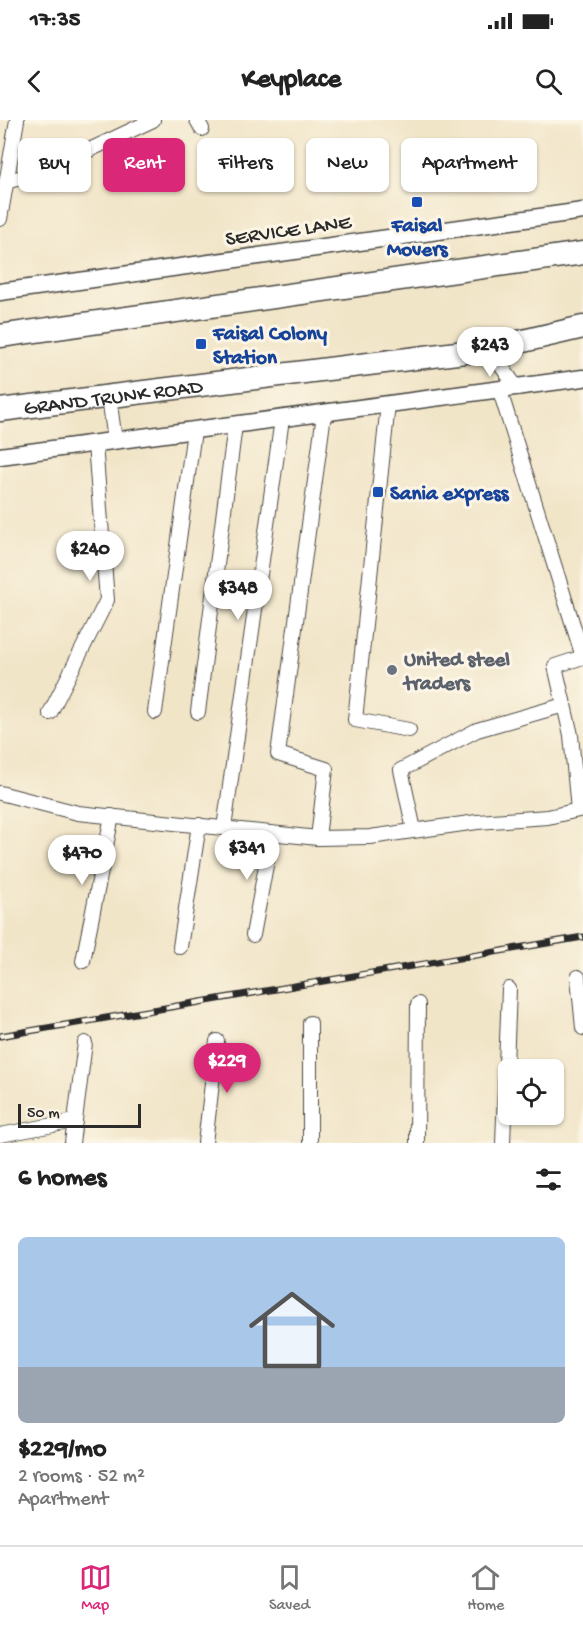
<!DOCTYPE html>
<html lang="en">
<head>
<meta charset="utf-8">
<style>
  :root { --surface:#fff; --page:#f2f2f2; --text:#222; --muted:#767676; --line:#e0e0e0; --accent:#db2777 }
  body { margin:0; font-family:"Gochi Hand",sans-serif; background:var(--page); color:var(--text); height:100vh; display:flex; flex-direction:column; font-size:22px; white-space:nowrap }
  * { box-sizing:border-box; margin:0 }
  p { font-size:20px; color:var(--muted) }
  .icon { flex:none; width:33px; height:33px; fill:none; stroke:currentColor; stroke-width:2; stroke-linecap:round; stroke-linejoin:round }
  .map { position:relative; height:1023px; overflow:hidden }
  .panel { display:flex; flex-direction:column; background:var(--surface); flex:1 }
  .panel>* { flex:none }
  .top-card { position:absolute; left:18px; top:18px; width:548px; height:54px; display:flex; gap:12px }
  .controls { position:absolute; left:498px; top:939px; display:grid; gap:12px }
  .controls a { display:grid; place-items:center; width:66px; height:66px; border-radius:9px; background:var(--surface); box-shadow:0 2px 4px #0004; font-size:30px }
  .scale { position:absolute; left:18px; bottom:15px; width:123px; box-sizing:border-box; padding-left:6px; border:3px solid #2b2b2b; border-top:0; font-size:16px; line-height:21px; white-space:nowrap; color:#2b2b2b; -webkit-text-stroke:4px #fcf5e5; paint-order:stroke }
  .price { position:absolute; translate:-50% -51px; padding:0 14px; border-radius:21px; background:#fff; color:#222; font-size:20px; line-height:39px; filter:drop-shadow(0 2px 3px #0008) }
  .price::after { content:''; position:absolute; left:50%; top:36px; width:18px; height:14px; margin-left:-9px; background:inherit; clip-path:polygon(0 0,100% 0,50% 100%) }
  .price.on { background:var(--accent); color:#fff }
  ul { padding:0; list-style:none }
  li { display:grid; align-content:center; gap:12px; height:318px; padding:0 18px }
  li span { display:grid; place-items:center; height:186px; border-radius:9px; color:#555 }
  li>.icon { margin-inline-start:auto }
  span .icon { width:108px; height:108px; fill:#fffc; stroke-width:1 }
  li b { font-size:26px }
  h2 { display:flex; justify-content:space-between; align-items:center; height:72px; padding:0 18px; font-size:26px }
  .tag { padding:0 21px; border-radius:9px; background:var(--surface); box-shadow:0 2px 4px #0004; font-size:21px; line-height:54px }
  .tag.on { background:var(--accent); color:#fff }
  .status { display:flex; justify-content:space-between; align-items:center; height:42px; padding:0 30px; background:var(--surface); direction:ltr }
  .status svg { height:16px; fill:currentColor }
  header { display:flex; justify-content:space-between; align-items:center; height:78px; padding:0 18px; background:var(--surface); font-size:27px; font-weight:700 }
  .tabs { display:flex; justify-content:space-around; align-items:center; height:84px; border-top:2px solid var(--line); background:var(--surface); font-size:16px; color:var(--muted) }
  .tabs a { display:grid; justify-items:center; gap:3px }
  .tabs .on { color:var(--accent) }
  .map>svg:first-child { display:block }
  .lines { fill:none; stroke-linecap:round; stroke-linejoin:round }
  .minor-casing { stroke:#494743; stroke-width:16 }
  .tertiary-casing { stroke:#494743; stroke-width:19 }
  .trunk-casing { stroke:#494743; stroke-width:25 }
  .minor { stroke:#fff; stroke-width:14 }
  .tertiary { stroke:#fff; stroke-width:16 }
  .trunk { stroke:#fff; stroke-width:22 }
  .rail-casing { stroke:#2b2b2b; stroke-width:7 }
  .rail { stroke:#fcf5e5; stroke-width:4.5; stroke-dasharray:14; stroke-linecap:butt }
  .transit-dot { fill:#1a4fb4; stroke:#fcf5e5; stroke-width:2 }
  .worship-dot { fill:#6b7280; stroke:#fcf5e5; stroke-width:2 }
  .labels { text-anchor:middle; stroke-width:6; stroke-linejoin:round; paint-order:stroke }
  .transit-label { font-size:21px; font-weight:bold; fill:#164399; stroke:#fcf5e5; text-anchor:start }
  .street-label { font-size:21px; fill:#2b2b2b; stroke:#fcf5e5 }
  .worship-label { font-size:21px; font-weight:bold; fill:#5b616d; stroke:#fcf5e5; text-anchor:start }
</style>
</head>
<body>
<div class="status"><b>17:35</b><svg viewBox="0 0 49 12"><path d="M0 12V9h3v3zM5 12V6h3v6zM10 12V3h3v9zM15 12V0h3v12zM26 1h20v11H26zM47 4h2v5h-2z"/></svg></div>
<header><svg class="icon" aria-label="back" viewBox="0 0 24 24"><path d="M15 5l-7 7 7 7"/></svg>Keyplace<svg class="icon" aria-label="search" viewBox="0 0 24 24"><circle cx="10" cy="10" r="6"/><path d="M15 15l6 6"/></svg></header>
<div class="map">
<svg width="583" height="1023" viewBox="0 0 583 1023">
  <rect width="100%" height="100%" fill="#fcf5e5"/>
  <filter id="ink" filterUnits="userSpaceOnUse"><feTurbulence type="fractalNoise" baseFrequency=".0167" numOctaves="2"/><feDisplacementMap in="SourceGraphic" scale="12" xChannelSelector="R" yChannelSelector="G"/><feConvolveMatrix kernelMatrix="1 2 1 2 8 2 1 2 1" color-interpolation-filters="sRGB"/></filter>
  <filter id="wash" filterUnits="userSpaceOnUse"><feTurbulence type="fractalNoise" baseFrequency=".008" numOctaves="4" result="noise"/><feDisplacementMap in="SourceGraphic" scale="24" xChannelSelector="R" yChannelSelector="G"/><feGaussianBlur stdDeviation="1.35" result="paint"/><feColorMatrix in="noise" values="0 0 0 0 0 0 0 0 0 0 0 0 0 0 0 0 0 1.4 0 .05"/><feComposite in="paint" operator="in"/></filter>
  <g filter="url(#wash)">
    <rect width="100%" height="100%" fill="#f1e5c8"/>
  </g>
  <g filter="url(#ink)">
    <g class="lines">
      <defs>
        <g id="minor">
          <path d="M197,0L202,9"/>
          <path d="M6,62L49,49L153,0"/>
          <path d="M0,99L17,0"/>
          <path d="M489,229L517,268"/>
          <path d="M500,271L583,537L555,546L571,615L578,690"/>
          <path d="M109,277L115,321"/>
          <path d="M388,284L355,600L409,610"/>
          <path d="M155,592L194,311"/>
          <path d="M198,592L235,305"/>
          <path d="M50,593L107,480L95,324"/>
          <path d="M0,673L78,693L318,718L370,717L477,702L548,697L583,689"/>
          <path d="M224,708L282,299"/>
          <path d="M414,710L401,650L477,610L564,585"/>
          <path d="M318,718L326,649L278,634L324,294"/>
          <path d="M253,815L272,713"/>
          <path d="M180,827L199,705"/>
          <path d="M83,841L112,696"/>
          <path d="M578,857L583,908"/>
          <path d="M310,903V1023"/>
          <path d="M0,1015L75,1001"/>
          <path d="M72,1023L85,923"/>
          <path d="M205,1023L217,921"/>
          <path d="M417,1023L418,884"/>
          <path d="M503,1023L509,869"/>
        </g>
        <g id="tertiary">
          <path d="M0,172L583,91"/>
          <path d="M0,336L583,258"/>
        </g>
        <g id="trunk">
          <path d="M0,216L583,133"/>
          <path id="s1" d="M0,290L489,229L583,207"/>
        </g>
      </defs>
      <use href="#minor" class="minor-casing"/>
      <use href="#tertiary" class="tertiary-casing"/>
      <use href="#trunk" class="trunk-casing"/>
      <use href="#minor" class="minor"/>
      <use href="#tertiary" class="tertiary"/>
      <use href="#trunk" class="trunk"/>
      <defs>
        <path id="rail" d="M0,916L583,817"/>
      </defs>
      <use href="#rail" class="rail-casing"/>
      <use href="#rail" class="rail"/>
    </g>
  </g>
  <g class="transit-dot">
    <rect x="411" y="76" width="12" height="12" rx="3"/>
    <rect x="195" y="218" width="12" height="12" rx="3"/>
    <rect x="372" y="366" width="12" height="12" rx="3"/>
  </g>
  <circle class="worship-dot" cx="392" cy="550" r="6"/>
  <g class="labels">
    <g class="transit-label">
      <text x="417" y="111" text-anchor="middle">Faisal<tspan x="417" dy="24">Movers</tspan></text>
      <text x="213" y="219">Faisal Colony<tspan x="213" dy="24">Station</tspan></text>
      <text x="390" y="379">Sania express</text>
    </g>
    <g class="street-label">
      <text transform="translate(288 109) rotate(-8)" y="7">SERVICE LANE</text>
      <text dy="7" stroke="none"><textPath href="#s1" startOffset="114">GRAND TRUNK ROAD</textPath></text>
    </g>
    <g class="worship-label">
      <text x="404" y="545">United steel<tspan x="404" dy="24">traders</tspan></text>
    </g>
  </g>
</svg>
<div class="controls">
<a><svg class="icon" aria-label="locate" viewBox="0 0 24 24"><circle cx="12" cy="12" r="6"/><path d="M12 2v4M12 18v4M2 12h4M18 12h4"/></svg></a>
</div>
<div class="scale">50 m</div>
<b class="price" style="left:490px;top:258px">$243</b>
<b class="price" style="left:90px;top:462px">$240</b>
<b class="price" style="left:238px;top:501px">$348</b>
<b class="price" style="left:247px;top:761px">$341</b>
<b class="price" style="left:82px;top:766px">$470</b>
<b class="price on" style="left:227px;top:974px">$229</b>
<div class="top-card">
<a class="tag">Buy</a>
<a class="tag on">Rent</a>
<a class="tag">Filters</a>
<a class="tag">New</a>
<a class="tag">Apartment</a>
</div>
</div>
<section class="panel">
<h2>6 homes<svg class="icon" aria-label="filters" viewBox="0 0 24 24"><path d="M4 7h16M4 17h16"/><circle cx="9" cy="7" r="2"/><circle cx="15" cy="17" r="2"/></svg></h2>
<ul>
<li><span style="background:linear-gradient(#a9c7e8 70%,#9aa5b1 0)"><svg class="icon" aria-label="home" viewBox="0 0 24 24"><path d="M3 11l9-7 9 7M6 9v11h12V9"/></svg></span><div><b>$229/mo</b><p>2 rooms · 52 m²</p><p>Apartment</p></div></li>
</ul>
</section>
<nav class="tabs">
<a class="on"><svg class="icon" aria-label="map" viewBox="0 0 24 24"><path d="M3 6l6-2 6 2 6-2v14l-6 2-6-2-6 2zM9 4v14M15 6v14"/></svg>Map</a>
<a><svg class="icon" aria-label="saved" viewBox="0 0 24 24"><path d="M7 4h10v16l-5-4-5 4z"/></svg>Saved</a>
<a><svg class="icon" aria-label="home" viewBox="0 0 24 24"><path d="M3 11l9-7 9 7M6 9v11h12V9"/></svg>Home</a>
</nav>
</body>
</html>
